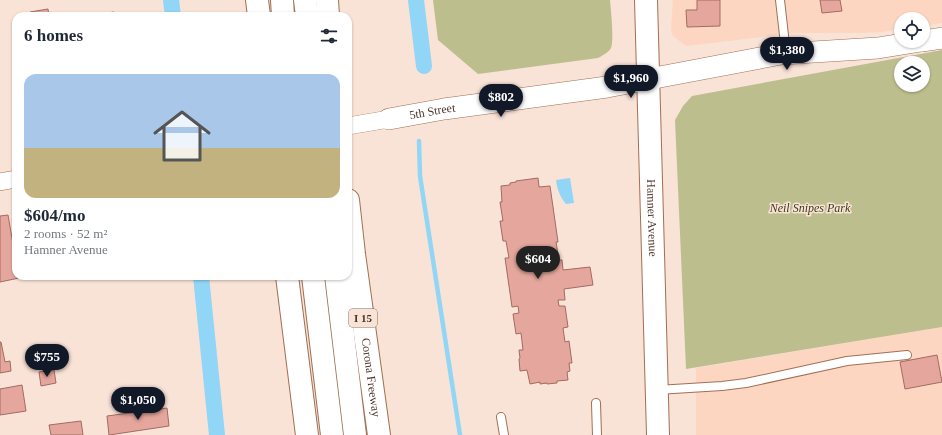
<!DOCTYPE html>
<html lang="en">
<head>
<meta charset="utf-8">
<style>
  :root { --surface:#fff; --page:#f2f2f3; --text:#1f2937; --muted:#747a83; --accent:#111827 }
  body { margin:0; font-family:"Times New Roman",serif; background:var(--page); color:var(--text); height:100vh; display:flex; flex-direction:column; font-size:15px; white-space:nowrap }
  * { box-sizing:border-box; margin:0 }
  p { font-size:13px; color:var(--muted) }
  .icon { flex:none; width:22px; height:22px; fill:none; stroke:currentColor; stroke-width:2; stroke-linecap:round; stroke-linejoin:round }
  .map { position:relative; flex:1; overflow:hidden }
  .sheet { position:absolute; left:12px; top:12px; width:340px; height:268px; display:flex; flex-direction:column; background:var(--surface); border-radius:12px; box-shadow:0 1px 3px #0004 }
  .sheet>* { flex:none }
  .buttons { position:absolute; left:894px; top:12px; display:grid; gap:8px }
  .buttons a { display:grid; place-items:center; width:36px; height:36px; border-radius:50%; background:var(--surface); box-shadow:0 1px 3px #0004; font-size:20px }
  .price { position:absolute; translate:-50% -34px; padding:0 9px; border-radius:14px; background:var(--accent); color:#fff; font-size:13px; line-height:26px; filter:drop-shadow(0 1px 2px #0008) }
  .price::after { content:''; position:absolute; left:50%; top:24px; width:12px; height:9px; margin-left:-6px; background:inherit; clip-path:polygon(0 0,100% 0,50% 100%) }
  .price.on { background:#222; color:#fff }
  ul { padding:0; list-style:none }
  li { display:grid; align-content:center; gap:8px; height:212px; padding:0 12px }
  li span { display:grid; place-items:center; height:124px; border-radius:12px; color:#555 }
  li>.icon { margin-inline-start:auto }
  span .icon { width:72px; height:72px; fill:#fffc; stroke-width:1 }
  li b { font-size:17px }
  h2 { display:flex; justify-content:space-between; align-items:center; height:48px; padding:0 12px; font-size:17px }
  .map>svg:first-child { display:block }
  .built { fill:#fdd6c2 }
  .green { fill:#bdbe8e; fill-rule:evenodd }
  .water { fill:#91d6f7 }
  .lines { fill:none; stroke-linecap:round; stroke-linejoin:round }
  .stream { stroke:#91d6f7; stroke-width:4.5 }
  .canal { stroke:#91d6f7; stroke-width:16 }
  .building { fill:#e5a79d; stroke:#a36a61 }
  .service-casing { stroke:#a16f54; stroke-width:10 }
  .minor-casing { stroke:#a16f54; stroke-width:18 }
  .tertiary-casing { stroke:#a16f54; stroke-width:22 }
  .primary-casing { stroke:#a16f54; stroke-width:24 }
  .motorway-casing { stroke:#a16f54; stroke-width:24 }
  .service { stroke:#fff; stroke-width:8 }
  .minor { stroke:#fff; stroke-width:17 }
  .tertiary { stroke:#fff; stroke-width:21 }
  .primary { stroke:#fff; stroke-width:22 }
  .motorway { stroke:#fff; stroke-width:22 }
  .labels { text-anchor:middle; stroke-width:3; stroke-linejoin:round; paint-order:stroke }
  .shield { fill:#f9e2d6; stroke:#7f695d; stroke-width:1 }
  .shield-label { font-size:11px; font-weight:bold; fill:#4b3529 }
  .street-label { font-size:12px; fill:#4b3529; stroke:#f9e2d6 }
  .park-label { font-size:12px; font-style:italic; fill:#3c3c19; stroke:#f9e2d6 }
</style>
</head>
<body>
<div class="map">
<svg width="942" height="435" viewBox="0 0 942 435">
  <rect width="100%" height="100%" fill="#f9e2d6"/>
  <g class="built">
    <path d="M673,0H942V23L923,26V19H901V29L882,32L858,33H796L686,46L673,36L671,29Z"/>
    <path d="M942,327V435H696V368Z"/>
  </g>
  <g class="green">
    <path d="M433,0H610C611,10 614,41 611,48C608,53 603,55 598,58L478,74L438,40Z"/>
    <path d="M942,50V327L686,369L675,120L683,106L692,96ZM901,63H923V85H901Z"/>
  </g>
  <path class="water" d="M570,178L574,203L566,204C560,197 557,189 556,180Z"/>
  <g class="lines">
    <path class="stream" d="M419,141L420,176L460,435"/>
    <g class="canal">
      <path d="M171,0L173,16"/>
      <path d="M416,0L424,66"/>
      <path d="M201,276L217,435"/>
    </g>
  </g>
  <g class="building">
    <path d="M697,0H720V26L687,27L686,10H697Z"/>
    <path d="M820,0H840L842,11L822,13Z"/>
    <path d="M48,9L49,16H31L30,12Z"/>
    <path d="M114,12L115,16H94V15Z"/>
    <path d="M538,178L539,187L550,186L558,242H556L559,260H562L563,270L590,267L593,285L564,289L565,300H558L559,306H565L568,327L563,328L565,342L569,341L572,363H569L570,371L567,372L568,380L557,381V383L547,384V383L540,384V382L530,384L527,370L520,371L519,359L520,358L519,350H523L521,333L516,334L513,314L519,313L518,306L512,307L505,258H509L506,241H503L500,221H503L500,202H502L501,186L510,185V183L516,182V181Z"/>
    <path d="M8,215L16,261V276H19V278L0,282V216Z"/>
    <path d="M0,342H1L5,362L10,361L11,371L0,373Z"/>
    <path d="M937,355L942,382L905,389L900,362Z"/>
    <path d="M54,370L56,383L41,386L39,372Z"/>
    <path d="M22,385L26,411L0,415V389Z"/>
    <path d="M167,408L169,426L109,435L107,416Z"/>
    <path d="M81,421L83,435H51L49,425Z"/>
  </g>
  <g class="lines">
    <defs>
      <g id="service">
        <path d="M780,0L786,53"/>
        <path d="M657,390L722,386L746,383L847,361L907,355"/>
        <path d="M596,403L597,435"/>
        <path d="M501,417L504,435"/>
      </g>
      <g id="minor">
        <path d="M348,126L389,119"/>
        <path d="M0,182L16,179"/>
      </g>
      <g id="tertiary">
        <path d="M923,41L942,38"/>
        <path id="s1" d="M389,119L444,109L607,87L781,54L878,48L921,41"/>
      </g>
      <g id="primary">
        <path id="s2" d="M646,0L658,435"/>
      </g>
      <g id="motorway">
        <path d="M257,0L259,16"/>
        <path d="M282,0L283,16"/>
        <path d="M305,0L307,16"/>
        <path d="M327,0L328,16"/>
        <path id="s3" d="M348,200L354,254L379,435"/>
        <path d="M287,276L307,435"/>
        <path d="M313,276L332,435"/>
        <path d="M336,276L355,435"/>
      </g>
    </defs>
    <use href="#service" class="service-casing"/>
    <use href="#minor" class="minor-casing"/>
    <use href="#tertiary" class="tertiary-casing"/>
    <use href="#primary" class="primary-casing"/>
    <use href="#motorway" class="motorway-casing"/>
    <use href="#service" class="service"/>
    <use href="#minor" class="minor"/>
    <use href="#tertiary" class="tertiary"/>
    <use href="#primary" class="primary"/>
    <use href="#motorway" class="motorway"/>
  </g>
  <g class="labels">
    <rect class="shield" x="349" y="309" width="28" height="18" rx="3"/>
    <g class="shield-label">
      <text x="363" y="322">I 15</text>
    </g>
    <g class="street-label">
      <text dy="4" stroke="none"><textPath href="#s1" startOffset="44">5th Street</textPath></text>
      <text dy="4" stroke="none"><textPath href="#s2" startOffset="218">Hamner Avenue</textPath></text>
      <text dy="4" stroke="none"><textPath href="#s3" startOffset="179">Corona Freeway</textPath></text>
    </g>
    <g class="park-label">
      <text x="810" y="212">Neil Snipes Park</text>
    </g>
  </g>
</svg>
<div class="buttons">
<a><svg class="icon" aria-label="locate" viewBox="0 0 24 24"><circle cx="12" cy="12" r="6"/><path d="M12 2v4M12 18v4M2 12h4M18 12h4"/></svg></a>
<a><svg class="icon" aria-label="layers" viewBox="0 0 24 24"><path d="M12 4l9 5-9 5-9-5zM3 14l9 5 9-5"/></svg></a>
</div>
<b class="price" style="left:787px;top:71px">$1,380</b>
<b class="price" style="left:631px;top:99px">$1,960</b>
<b class="price" style="left:501px;top:118px">$802</b>
<b class="price on" style="left:538px;top:280px">$604</b>
<b class="price" style="left:47px;top:378px">$755</b>
<b class="price" style="left:138px;top:421px">$1,050</b>
<section class="sheet">
<h2>6 homes<svg class="icon" aria-label="filters" viewBox="0 0 24 24"><path d="M4 7h16M4 17h16"/><circle cx="9" cy="7" r="2"/><circle cx="15" cy="17" r="2"/></svg></h2>
<ul>
<li><span style="background:linear-gradient(#a9c7e8 60%,#c2b280 0)"><svg class="icon" aria-label="home" viewBox="0 0 24 24"><path d="M3 11l9-7 9 7M6 9v11h12V9"/></svg></span><div><b>$604/mo</b><p>2 rooms · 52 m²</p><p>Hamner Avenue</p></div></li>
</ul>
</section>
</div>
</body>
</html>
